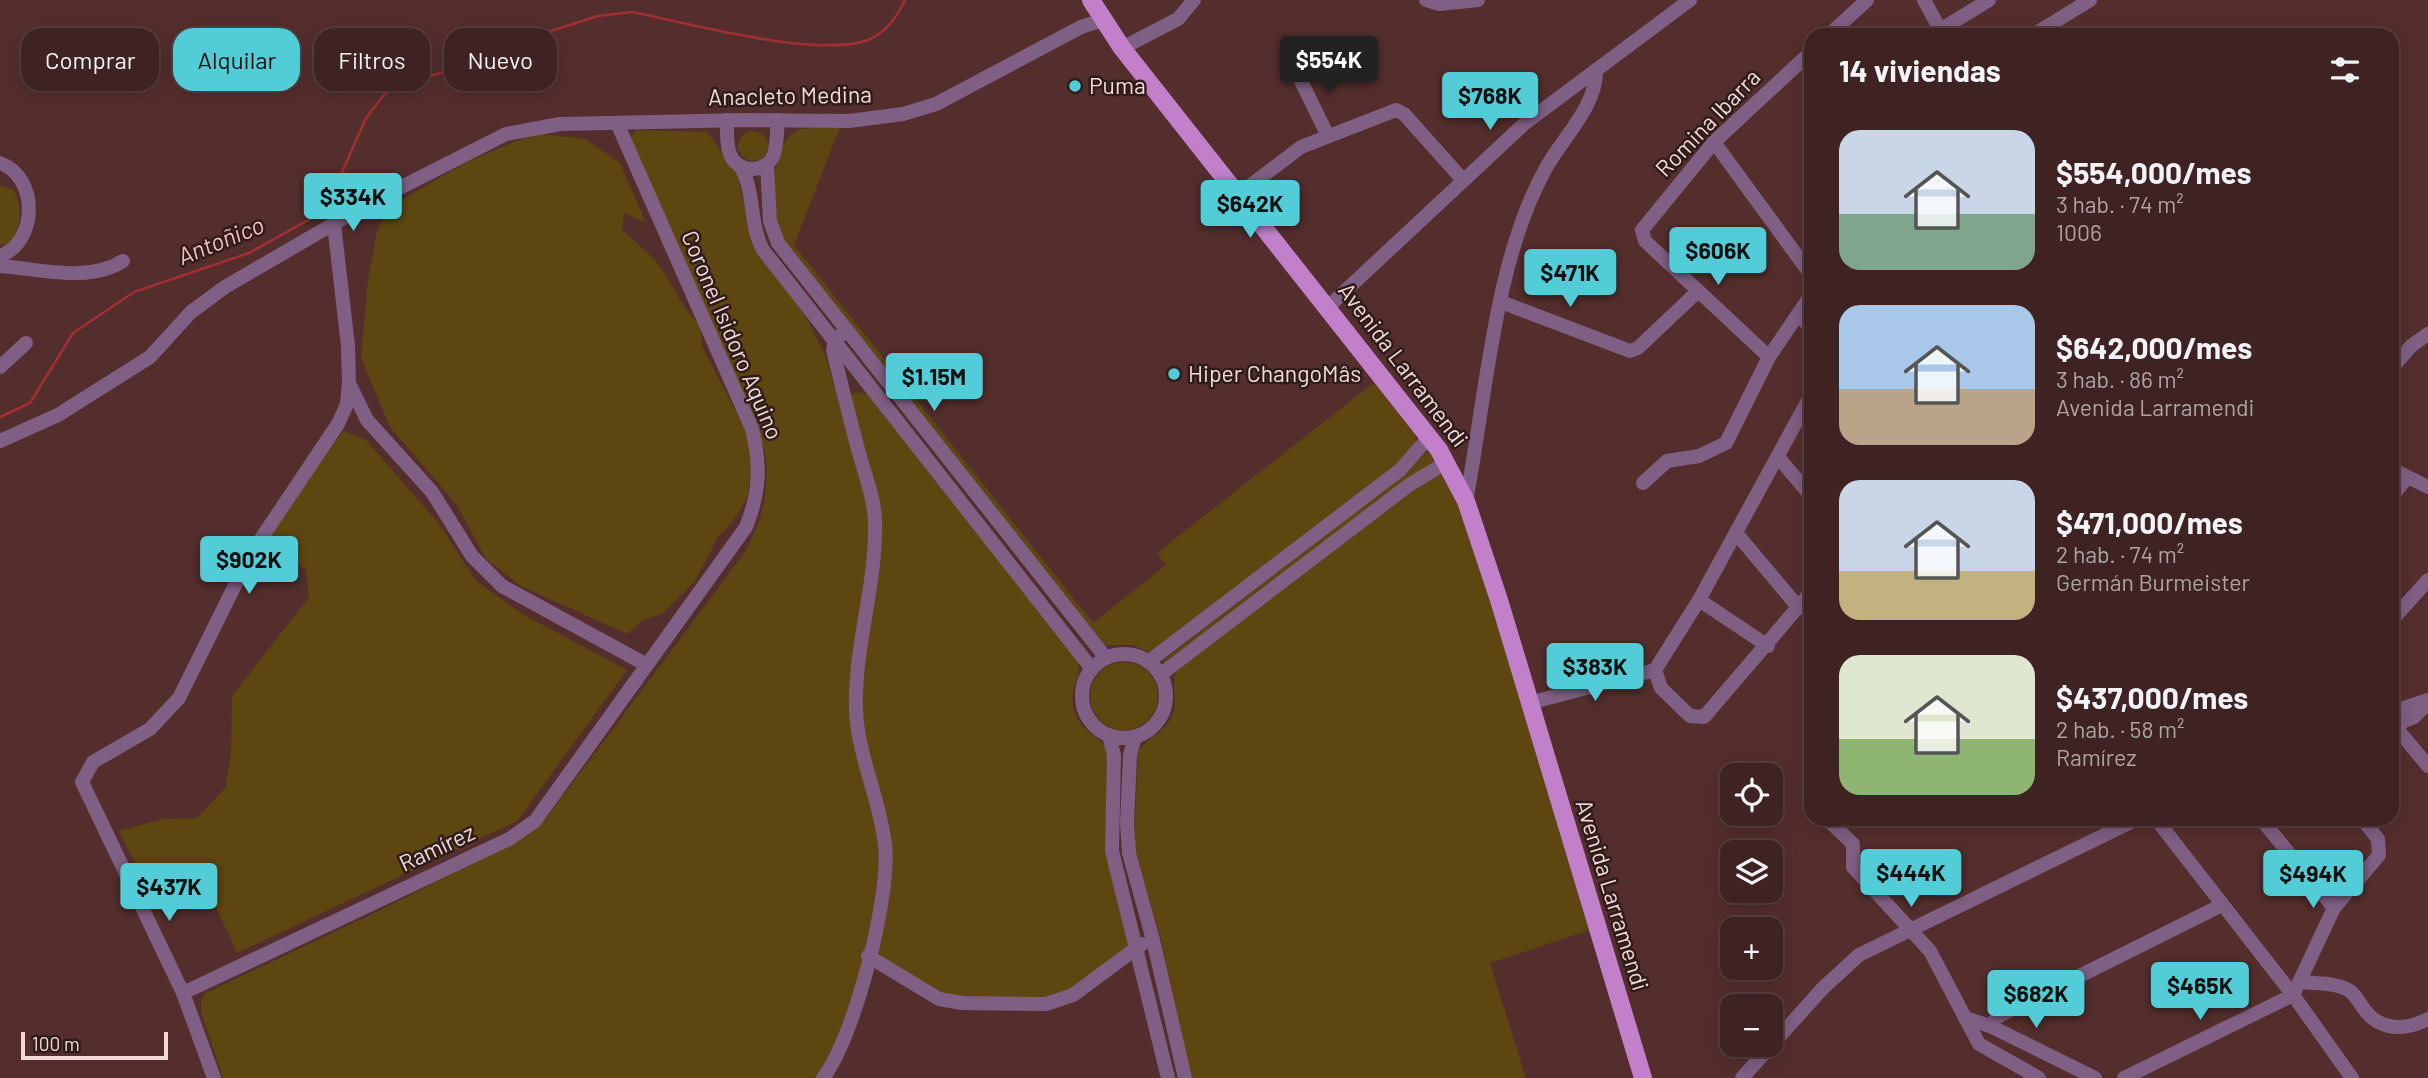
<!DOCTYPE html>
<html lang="es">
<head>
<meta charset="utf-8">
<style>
  :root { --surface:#3f2222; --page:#462a2a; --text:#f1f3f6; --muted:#ada4a5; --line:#583f40; --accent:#52ccd6 }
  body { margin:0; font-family:Barlow,sans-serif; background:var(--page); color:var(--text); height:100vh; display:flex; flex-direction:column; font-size:26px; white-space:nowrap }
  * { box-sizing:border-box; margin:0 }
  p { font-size:23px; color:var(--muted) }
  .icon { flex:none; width:38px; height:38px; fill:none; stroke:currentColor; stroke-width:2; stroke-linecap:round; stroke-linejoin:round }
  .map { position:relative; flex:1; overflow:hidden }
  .side { position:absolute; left:1804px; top:28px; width:595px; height:798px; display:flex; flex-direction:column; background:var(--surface); border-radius:21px; box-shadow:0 4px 18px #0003,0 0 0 2px var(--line) }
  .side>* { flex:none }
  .guide { position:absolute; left:21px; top:28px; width:665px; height:63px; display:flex; gap:14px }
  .fabs { position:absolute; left:1720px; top:763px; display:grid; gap:14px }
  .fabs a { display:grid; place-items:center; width:63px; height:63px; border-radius:14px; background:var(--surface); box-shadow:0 4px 18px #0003,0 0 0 2px var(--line); font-size:35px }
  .scale { position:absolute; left:21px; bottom:18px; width:147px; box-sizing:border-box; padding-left:7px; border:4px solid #f3dad9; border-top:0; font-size:19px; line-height:24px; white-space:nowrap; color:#f3dad9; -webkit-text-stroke:5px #2e1c1b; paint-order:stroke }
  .price { position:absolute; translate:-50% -60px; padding:0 16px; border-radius:7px; background:var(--accent); color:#111; font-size:23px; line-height:46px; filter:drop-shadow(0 2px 4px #0008) }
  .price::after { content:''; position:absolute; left:50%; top:42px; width:21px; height:16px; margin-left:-10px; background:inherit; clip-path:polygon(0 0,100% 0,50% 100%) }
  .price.selected { background:#222; color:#fff }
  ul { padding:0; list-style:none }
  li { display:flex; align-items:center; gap:21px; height:175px; padding:0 35px }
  li span { display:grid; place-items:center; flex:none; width:196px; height:140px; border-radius:21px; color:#555 }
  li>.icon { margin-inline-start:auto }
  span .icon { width:84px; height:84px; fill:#fffc; stroke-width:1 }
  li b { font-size:30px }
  h2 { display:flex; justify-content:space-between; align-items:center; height:84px; padding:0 35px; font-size:30px }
  .chip { padding:0 24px; border-radius:21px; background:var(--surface); box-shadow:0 4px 18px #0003,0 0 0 2px var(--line); font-size:24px; line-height:63px }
  .chip.selected { background:var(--accent); color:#111 }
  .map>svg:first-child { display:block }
  .green { fill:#5e4610 }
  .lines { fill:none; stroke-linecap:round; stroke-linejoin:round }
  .stream { stroke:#a12f34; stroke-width:2.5 }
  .minor { stroke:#7f5f83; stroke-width:14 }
  .major { stroke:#c280ca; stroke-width:18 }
  .poi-dot { fill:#52ccd6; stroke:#2e1c1b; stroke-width:2.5 }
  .labels { text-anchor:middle; stroke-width:5; stroke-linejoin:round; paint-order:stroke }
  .poi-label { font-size:23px; fill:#f3dad9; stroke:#2e1c1b; text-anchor:start }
  .street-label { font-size:23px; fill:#f3dad9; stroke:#2e1c1b }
  .water-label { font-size:24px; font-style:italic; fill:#fdbfbb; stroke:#2e1c1b }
</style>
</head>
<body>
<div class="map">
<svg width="2428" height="1078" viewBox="0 0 2428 1078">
  <rect width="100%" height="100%" fill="#542e2d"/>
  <g class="green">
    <path d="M840,127L794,245L1093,623L1166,565L1157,553L1372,384L1378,385L1415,434L1416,443L1399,462L1151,653L1133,645H1104L784,240C770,213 767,145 799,129Z"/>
    <path d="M637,130L707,132L737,173L752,241L806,317L826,357L869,512V543L855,644L853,737L878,839L879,861L875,903L851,1008L830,1058L815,1078H223L201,1012V1001L206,993L391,905L488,855L545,820L745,552C763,520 770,488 765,451L630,138Z"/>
    <circle cx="753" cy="146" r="15"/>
    <path d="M541,134L585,139L620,163L646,223L624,213L622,229C631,239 642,247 651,256C672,278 676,302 700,325L702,346L749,437L752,469L747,499L731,524L718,537L695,581L663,613L643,620L627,634L521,586L486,559L457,505L390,427L361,358L368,279L377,231L388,208L465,163L516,141Z"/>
    <path d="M0,186L12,189C24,204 21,230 9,244L0,245Z"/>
    <path d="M857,392L868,394L1079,662C1080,677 1070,689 1073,706C1079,734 1102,735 1109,754L1106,841L1130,944L1085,982L1046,1000L943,996L883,959L877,951L887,899L864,734L862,686L878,551L851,396Z"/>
    <path d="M343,431L365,439L439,524L475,580L522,614L627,670L517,821L237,953L210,894L155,904L119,831L163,819L197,818L226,787L231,751L232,696L309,597L306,570L263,541Z"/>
    <path d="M1431,452L1435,459L1433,463L1164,663L1162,661L1401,477L1425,453Z"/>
    <path d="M1441,473L1464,513L1589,930L1490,963L1526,1078H1191L1161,939L1134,846L1138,752C1147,737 1166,733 1173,714C1178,700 1169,681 1178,669L1414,488Z"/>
    <circle cx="1124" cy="696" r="34"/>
  </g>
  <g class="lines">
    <path class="stream" d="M0,417L30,403L73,333L134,292L249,253L319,214L331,197L366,118L384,95L399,84L467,66L548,32L598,16L633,12C685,23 824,60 870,39C886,32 898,15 905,0"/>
    <g class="minor">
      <path d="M1426,0L1439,4L1478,0"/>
      <path d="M1924,0L1943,35"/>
      <path d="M1940,30L1989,0"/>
      <path d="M1829,35L1867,0"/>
      <path d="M2033,35L2090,0"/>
      <path d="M1122,48L1178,19L1194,0"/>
      <path d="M1297,73L1328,136"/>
      <path d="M727,120C727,131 726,144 730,154C737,174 767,174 774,154C777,144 777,131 778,120"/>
      <path d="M1714,142L1811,275"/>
      <path d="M0,163C39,177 38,242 0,256"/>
      <path d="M767,164L770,221L778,243L1106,658"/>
      <path d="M741,167C755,192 749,224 763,250L1092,669"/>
      <path d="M1239,194L1301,147L1396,110L1404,114L1463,180"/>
      <path d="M334,224L348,346L349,383L367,420L432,492L472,556L502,586L645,664"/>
      <path d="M0,266C40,269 88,283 123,261"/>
      <path d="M1501,302L1630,351L1638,348L1697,292"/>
      <path d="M1328,307L1524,124L1690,0"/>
      <path d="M1798,314L1811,328"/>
      <path d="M1769,357L1645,241L1642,230L1714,142L1811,52"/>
      <path d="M0,367L26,343"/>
      <path d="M2392,368L2411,346L2428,334"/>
      <path d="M1811,395L1699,600L1655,670L1661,688L1690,716L1704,717L1811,592"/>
      <path d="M0,441L58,415L150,357L191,312L225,287L366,205L506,134L560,124L747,120L849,121L903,114L936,104L1081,27L1103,20"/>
      <path d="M1778,457L1811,496"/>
      <path d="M2392,469L2428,487"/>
      <path d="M1643,483L1667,461L1699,456L1726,443L1769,357L1811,295"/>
      <path d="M2392,496L2407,478"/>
      <path d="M1466,501C1486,398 1494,260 1546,168C1563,137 1597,106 1596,70"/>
      <path d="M1736,533L1799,608"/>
      <path d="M1699,600L1768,646"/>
      <path d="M2392,620L2428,580"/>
      <circle cx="1124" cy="696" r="42"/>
      <path d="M1148,662L1400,470L1429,437"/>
      <path d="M1160,675L1409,485L1447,462"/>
      <path d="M1529,703L1655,670"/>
      <path d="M2392,712L2428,700"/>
      <path d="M2392,723L2428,766"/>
      <path d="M2392,726L2414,717L2428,703"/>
      <path d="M1109,736L1114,755L1112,851L1168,1078"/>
      <path d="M1135,737L1130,755L1127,824L1129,853L1153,940L1185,1078"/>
      <path d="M1827,819L1853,844V867L1930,951L1979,1044L2039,1078"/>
      <path d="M2156,819L2293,995L2352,1078"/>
      <path d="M2261,819L2334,908"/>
      <path d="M868,956L939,999L962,1003L1046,1004L1073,995L1142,944"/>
      <path d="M2301,982C2317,984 2336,982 2350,991C2356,996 2359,1002 2364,1009C2380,1031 2405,1031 2428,1019"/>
      <path d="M183,993L509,839L535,821L746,527C760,492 761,465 752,429L617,123"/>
      <path d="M1965,1018L1990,1026L2095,1078"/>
      <path d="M1990,1026L1997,1017L2222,905"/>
      <path d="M214,1078L183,993L82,782L93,762L150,729L179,698L250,555L338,424L347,404L349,383"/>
      <path d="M823,1078C854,1039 891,895 885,845C880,799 858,757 856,710C854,646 877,584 875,520C874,497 865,475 859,453C850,419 841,384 833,350L835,340L846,331"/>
      <path d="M1742,1078L1823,988L1859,955L2137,819"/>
      <path d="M2124,1078L2293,995L2334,908L2379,855L2378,839L2362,819"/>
    </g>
    <path class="major" d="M1091,0L1122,48L1439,450L1466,501L1499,600L1643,1078"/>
  </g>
  <g class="poi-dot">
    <circle cx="1075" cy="86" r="7"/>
    <circle cx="1174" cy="374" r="7"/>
  </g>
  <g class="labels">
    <g class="poi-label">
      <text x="1089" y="94">Puma</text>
      <text x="1188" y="382">Hiper ChangoMâs</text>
    </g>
    <g class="street-label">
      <text transform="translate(790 96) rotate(-1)" y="8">Anacleto Medina</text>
      <text transform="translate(1708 123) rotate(-46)" y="8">Romina Ibarra</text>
      <text transform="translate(732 335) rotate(67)" y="8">Coronel Isidoro Aquino</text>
      <text transform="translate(1403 365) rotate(53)" y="8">Avenida Larramendi</text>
      <text transform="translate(437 848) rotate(-25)" y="8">Ramírez</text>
      <text transform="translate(1612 895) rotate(73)" y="8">Avenida Larramendi</text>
    </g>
    <g class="water-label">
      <text transform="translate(221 241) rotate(-22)" y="8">Antoñico</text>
    </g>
  </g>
</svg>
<div class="fabs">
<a><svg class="icon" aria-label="locate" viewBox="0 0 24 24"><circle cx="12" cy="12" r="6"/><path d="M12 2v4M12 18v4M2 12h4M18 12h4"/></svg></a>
<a><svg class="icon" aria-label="layers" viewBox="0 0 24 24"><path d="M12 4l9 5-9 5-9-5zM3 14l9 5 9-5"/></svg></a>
<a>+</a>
<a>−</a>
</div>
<div class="scale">100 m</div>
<b class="price selected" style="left:1329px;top:96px">$554K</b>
<b class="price" style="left:1490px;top:132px">$768K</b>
<b class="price" style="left:353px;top:233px">$334K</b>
<b class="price" style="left:1250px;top:240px">$642K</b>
<b class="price" style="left:1718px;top:287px">$606K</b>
<b class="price" style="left:1570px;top:309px">$471K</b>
<b class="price" style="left:934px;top:413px">$1.15M</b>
<b class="price" style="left:249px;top:596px">$902K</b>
<b class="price" style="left:1595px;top:703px">$383K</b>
<b class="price" style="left:1911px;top:909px">$444K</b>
<b class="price" style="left:2313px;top:910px">$494K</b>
<b class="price" style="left:169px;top:923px">$437K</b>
<b class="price" style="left:2200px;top:1022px">$465K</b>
<b class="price" style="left:2036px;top:1030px">$682K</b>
<div class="guide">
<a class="chip">Comprar</a>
<a class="chip selected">Alquilar</a>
<a class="chip">Filtros</a>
<a class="chip">Nuevo</a>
</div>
<section class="side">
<h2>14 viviendas<svg class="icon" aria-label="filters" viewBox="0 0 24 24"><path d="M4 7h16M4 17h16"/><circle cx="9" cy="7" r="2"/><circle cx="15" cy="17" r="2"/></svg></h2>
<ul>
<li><span style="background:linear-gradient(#c9d6e8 60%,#7fa58c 0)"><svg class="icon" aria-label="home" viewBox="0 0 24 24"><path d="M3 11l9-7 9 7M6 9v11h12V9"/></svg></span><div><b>$554,000/mes</b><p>3 hab. · 74 m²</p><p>1006</p></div></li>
<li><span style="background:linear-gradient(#a9c7e8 60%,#b9a48a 0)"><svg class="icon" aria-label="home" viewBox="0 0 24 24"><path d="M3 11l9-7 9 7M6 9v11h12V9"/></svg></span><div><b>$642,000/mes</b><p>3 hab. · 86 m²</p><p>Avenida Larramendi</p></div></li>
<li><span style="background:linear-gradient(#c9d6e8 65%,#c2b280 0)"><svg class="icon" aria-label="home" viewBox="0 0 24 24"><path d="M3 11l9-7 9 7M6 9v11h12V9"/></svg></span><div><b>$471,000/mes</b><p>2 hab. · 74 m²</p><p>Germán Burmeister</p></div></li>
<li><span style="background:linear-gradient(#dfe7d0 60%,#8fb573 0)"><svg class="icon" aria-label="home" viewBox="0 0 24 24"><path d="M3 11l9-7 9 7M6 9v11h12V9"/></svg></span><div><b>$437,000/mes</b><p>2 hab. · 58 m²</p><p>Ramírez</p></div></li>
</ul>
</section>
</div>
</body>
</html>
